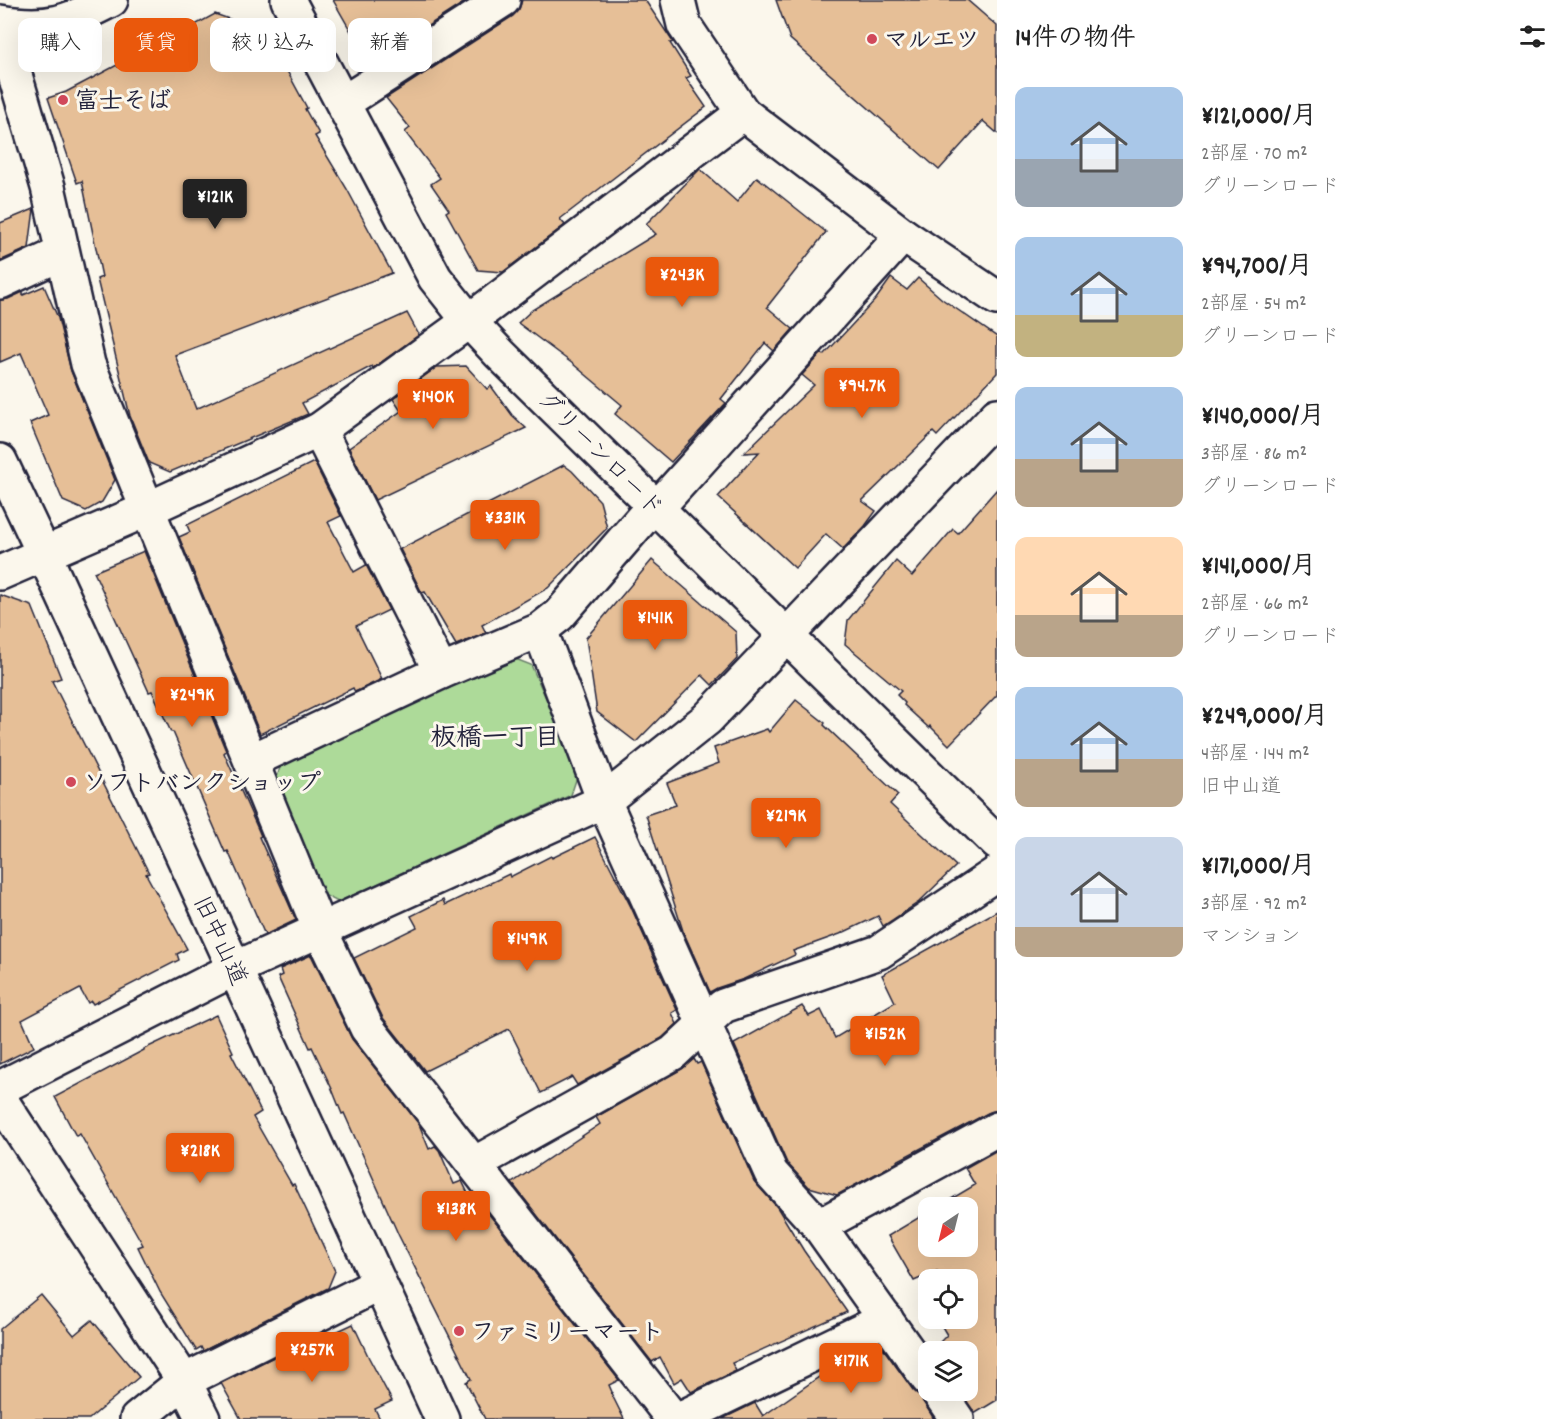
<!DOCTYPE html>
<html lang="ja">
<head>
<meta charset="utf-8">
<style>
  :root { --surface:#fff; --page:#f2f2f2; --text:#222; --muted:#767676; --accent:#ea580c }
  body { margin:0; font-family:Dekko,"Klee One",sans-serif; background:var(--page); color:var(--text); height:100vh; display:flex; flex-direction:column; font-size:22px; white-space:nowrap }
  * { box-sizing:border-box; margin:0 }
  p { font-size:20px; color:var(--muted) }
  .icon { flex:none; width:33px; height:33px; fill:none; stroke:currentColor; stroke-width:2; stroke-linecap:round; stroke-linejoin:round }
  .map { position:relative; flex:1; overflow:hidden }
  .sheet { display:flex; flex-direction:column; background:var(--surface); width:570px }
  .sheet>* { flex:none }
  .top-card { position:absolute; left:18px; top:18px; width:570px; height:54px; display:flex; gap:12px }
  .needle { width:39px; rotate:215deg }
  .tools { position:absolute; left:918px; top:1197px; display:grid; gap:12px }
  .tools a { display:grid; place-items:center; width:60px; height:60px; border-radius:12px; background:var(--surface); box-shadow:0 6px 24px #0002; font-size:30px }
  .price { position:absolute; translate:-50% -51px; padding:0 14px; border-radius:6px; background:var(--accent); color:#fff; font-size:20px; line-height:39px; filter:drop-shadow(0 2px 3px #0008) }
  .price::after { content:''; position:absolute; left:50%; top:36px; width:18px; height:14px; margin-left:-9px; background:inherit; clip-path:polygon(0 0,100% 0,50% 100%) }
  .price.current { background:#222; color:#fff }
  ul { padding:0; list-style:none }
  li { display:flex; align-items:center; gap:18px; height:150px; padding:0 18px }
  li span { display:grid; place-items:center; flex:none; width:168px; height:120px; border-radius:12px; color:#555 }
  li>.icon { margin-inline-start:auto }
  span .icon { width:72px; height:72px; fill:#fffc; stroke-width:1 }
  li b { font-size:26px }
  h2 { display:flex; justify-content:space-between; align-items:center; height:72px; padding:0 18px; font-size:26px }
  .tag { padding:0 21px; border-radius:12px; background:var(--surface); box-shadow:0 6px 24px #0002; font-size:21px; line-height:54px }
  .tag.current { background:var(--accent); color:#fff }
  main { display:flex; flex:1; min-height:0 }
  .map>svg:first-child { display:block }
  .green { fill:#adda99; stroke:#687e6a; stroke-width:1.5 }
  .building { fill:#e6bf97; stroke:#22223b; stroke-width:1.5 }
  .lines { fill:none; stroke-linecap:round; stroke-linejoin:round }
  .minor-casing { stroke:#22223b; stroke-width:38 }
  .tertiary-casing { stroke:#22223b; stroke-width:38 }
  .minor { stroke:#fbf7ec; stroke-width:33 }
  .tertiary { stroke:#fbf7ec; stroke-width:33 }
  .poi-dot { fill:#d1495b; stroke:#fbf7ec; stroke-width:2 }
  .labels { text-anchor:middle; stroke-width:6; stroke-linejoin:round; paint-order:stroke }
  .poi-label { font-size:24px; font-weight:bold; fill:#22223b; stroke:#fbf7ec; text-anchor:start }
  .street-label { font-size:24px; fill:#22223b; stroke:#fbf7ec }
  .neighbourhood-label { font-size:26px; font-weight:bold; fill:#22223b; stroke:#fbf7ec }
</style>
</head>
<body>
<main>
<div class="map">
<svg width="997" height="1419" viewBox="0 0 997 1419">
  <rect width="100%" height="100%" fill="#fbf7ec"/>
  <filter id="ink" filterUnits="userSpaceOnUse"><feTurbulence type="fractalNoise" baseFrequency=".0167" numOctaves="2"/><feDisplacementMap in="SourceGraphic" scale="12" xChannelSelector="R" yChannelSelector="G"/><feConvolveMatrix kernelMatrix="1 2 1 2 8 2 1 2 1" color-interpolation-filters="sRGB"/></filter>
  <g filter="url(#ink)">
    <path class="green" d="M513,658L531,665L579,771L571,795L338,902L320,893L274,787L282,761Z"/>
    <g class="building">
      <path d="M333,0H468L366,66L358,51L361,49Z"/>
      <path d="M522,0H645L673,42L670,43L691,76L686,78L706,107L560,219L565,225L503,272L478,270L446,212L449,210L431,184L440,178L405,132L410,128L386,98L513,16L519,9Z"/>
      <path d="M776,0H967L997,26V133L983,121L939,170L790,39Z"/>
      <path d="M215,14L266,32L307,108L305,109L319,134L315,136L347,189L392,273L175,355L196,409L407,313L419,335L373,368L372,366L302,403L308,414L170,472L149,463L130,416L97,279L102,277L82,181L77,183L48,98L66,92L117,65L118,67Z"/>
      <path d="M700,169L737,202L757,177L826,232L767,307L793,329L774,351L765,343L721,399L726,403L671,462L615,414L622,405L573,364L518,323L532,310L656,234L646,224Z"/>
      <path d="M34,209L29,248L0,261V223Z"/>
      <path d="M891,278L907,290L918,278L942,299L997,337V373L937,436L933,432L862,501L876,511L865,526L843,549L826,534L795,568L718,497L759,452L744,453L814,385L802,375L822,353L824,355L876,299Z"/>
      <path d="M44,286L58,318L71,371L115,480L102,502L86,511L63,501L30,423L48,415L21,353L0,362V300L8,299L23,292V295Z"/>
      <path d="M466,366L487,389L491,386L512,415L526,428L375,500L349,448L401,411L393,399L437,367Z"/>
      <path d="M314,462L341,516L328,522L354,572L366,565L389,610L356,626L382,679L355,692L353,688L260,734L179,537L190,532L187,525Z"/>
      <path d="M564,465L572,471L600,501L607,528L548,588L482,625L486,633L456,645L425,592L422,593L400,549Z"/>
      <path d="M997,489V695L949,745L930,726L929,728L904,705L905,703L897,695L901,691L845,644L848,620L896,561L912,576L953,529L958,533Z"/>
      <path d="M144,551L226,751L224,753L258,829L261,836L259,837L296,920L265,935L228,851L225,852L173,732H171L152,691L149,692L94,572Z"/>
      <path d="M652,560L736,632L737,659L712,685L702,675L636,742L597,712L586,638Z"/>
      <path d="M0,595L32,606L61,678L52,681L149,873L146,874L187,949L177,954L179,960L93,1004L91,1001L88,1003L80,989L22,1020L34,1047L0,1064Z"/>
      <path d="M796,700L825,723L824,725L898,795L890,804L956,866L919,902L883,926L878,916L840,934L793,951L795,955L744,979L717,988L710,992L683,931L646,815L676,805L667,783L719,763L714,748L767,729L769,732Z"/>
      <path d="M595,837L631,907L677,1010L672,1013L677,1024L662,1038L577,1085L572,1077L541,1093L509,1029L425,1071L383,1018L354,958L417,927L411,916L443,900L445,905L509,874L510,877L551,856L552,858Z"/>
      <path d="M997,911V1110L988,1113L897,1161L898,1162L837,1195L809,1187L787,1163L734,1044L802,1006L809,1016L821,1010L835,1038L895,1002L882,975Z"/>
      <path d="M311,955L352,1039L419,1124L429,1149L435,1146L439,1150L454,1184L462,1181L475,1208L481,1204L619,1380L609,1385L612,1392L611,1393L624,1419H485L466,1382L471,1379L399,1236L344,1113L342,1114L332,1089L312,1047L310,1048L278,977L282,975L280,969Z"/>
      <path d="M216,1015L233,1052L231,1053L261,1112L253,1117L292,1185L294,1184L335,1271L328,1288L203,1351L201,1347L196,1350L160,1292L138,1247L143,1245L80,1134L76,1136L55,1097L144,1050V1049Z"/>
      <path d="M694,1059L697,1064L701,1062L754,1181L777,1207L804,1251L847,1312L732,1363L736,1371L691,1392L682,1378L674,1383L660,1357L652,1362L512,1183L600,1124L596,1117L682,1069Z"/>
      <path d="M997,1150V1400L974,1414L960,1390H968V1352L931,1351L947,1335L937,1318H968V1285L976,1280H942L937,1271L914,1281L888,1236L928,1212V1246H968V1208H936L975,1185L965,1168Z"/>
      <path d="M41,1295L74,1335L92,1320L139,1377L89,1419H0V1329Z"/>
      <path d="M353,1324L369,1358L392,1401L375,1409L380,1419H241L221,1383L308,1340L306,1346Z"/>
      <path d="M880,1344L913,1390L920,1396L934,1419H722L755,1403L763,1416L842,1361L871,1347L872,1348Z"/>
    </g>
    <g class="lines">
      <defs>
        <g id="minor">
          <path d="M678,0L684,25L743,113L903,235L997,298"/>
          <path d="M0,30L12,65L48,187L88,364L320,930L367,1028L673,1419"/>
          <path d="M343,103L503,0"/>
          <path d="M0,282L62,253"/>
          <path d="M319,430L441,672"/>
          <path d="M657,508L903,235"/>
          <path d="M0,573L148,509L319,430L469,321L743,113"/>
          <path d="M540,630L604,801L771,1173L819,1226L928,1379"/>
          <path d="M251,761L441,672L540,630L559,615L654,505"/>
          <path d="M0,1088L234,969L604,801L707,719L997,415"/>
          <path d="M0,1099L184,1381L203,1419"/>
          <path d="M474,1164L673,1053L723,1006L879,952L997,873"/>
          <path d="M819,1226L997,1129"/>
          <path d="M937,1390L957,1419"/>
          <path d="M137,1419L184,1381L379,1284"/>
          <path d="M679,1419L886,1319"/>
        </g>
        <g id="tertiary">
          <path d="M288,0L435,278L469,321L500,354L997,843"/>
          <path d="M0,22C49,30 68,22 111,0"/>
          <path d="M0,461L44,554L442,1419"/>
        </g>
      </defs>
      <use href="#minor" class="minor-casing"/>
      <use href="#tertiary" class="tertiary-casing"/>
      <use href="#minor" class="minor"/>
      <use href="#tertiary" class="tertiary"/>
    </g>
  </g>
  <g class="poi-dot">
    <circle cx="872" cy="39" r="6"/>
    <circle cx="63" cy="100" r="6"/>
    <circle cx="71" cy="782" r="6"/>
    <circle cx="459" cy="1331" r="6"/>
  </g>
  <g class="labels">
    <g class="poi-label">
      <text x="884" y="47">マルエツ</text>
      <text x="75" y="108">富士そば</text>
      <text x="83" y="790">ソフトバンクショップ</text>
      <text x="471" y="1339">ファミリーマート</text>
    </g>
    <g class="street-label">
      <text transform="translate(601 453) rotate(45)" y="8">グリーンロード</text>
      <text transform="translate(221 940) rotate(65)" y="8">旧中山道</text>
    </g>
    <g class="neighbourhood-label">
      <text x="495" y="745">板橋一丁目</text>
    </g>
  </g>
</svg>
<div class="tools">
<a><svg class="needle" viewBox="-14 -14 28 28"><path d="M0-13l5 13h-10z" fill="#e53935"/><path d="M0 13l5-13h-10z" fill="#767676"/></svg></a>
<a><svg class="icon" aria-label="locate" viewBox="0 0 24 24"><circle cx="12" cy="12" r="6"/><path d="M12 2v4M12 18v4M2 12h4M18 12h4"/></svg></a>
<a><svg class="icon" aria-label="layers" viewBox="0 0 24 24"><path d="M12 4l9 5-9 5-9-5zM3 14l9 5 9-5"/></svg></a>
</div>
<b class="price current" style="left:215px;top:230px">¥121K</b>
<b class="price" style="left:682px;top:308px">¥243K</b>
<b class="price" style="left:862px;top:419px">¥94.7K</b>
<b class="price" style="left:433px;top:430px">¥140K</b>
<b class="price" style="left:505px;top:551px">¥331K</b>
<b class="price" style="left:655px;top:651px">¥141K</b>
<b class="price" style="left:192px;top:728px">¥249K</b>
<b class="price" style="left:786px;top:849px">¥219K</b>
<b class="price" style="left:527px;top:972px">¥149K</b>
<b class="price" style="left:885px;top:1067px">¥152K</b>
<b class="price" style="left:200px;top:1184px">¥218K</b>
<b class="price" style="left:456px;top:1242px">¥138K</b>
<b class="price" style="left:312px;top:1383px">¥257K</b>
<b class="price" style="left:851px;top:1394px">¥171K</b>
<div class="top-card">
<a class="tag">購入</a>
<a class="tag current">賃貸</a>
<a class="tag">絞り込み</a>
<a class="tag">新着</a>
</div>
</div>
<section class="sheet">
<h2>14件の物件<svg class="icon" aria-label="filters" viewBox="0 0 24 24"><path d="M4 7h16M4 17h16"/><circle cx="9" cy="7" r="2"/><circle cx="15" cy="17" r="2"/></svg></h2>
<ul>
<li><span style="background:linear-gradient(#a9c7e8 60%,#9aa5b1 0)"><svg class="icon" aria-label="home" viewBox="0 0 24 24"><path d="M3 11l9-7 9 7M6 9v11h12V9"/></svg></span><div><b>¥121,000/月</b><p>2部屋 · 70 m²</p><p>グリーンロード</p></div></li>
<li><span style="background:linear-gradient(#a9c7e8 65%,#c2b280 0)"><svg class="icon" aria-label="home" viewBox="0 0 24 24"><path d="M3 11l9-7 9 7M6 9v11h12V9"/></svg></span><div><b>¥94,700/月</b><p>2部屋 · 54 m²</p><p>グリーンロード</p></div></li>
<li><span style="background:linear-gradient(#a9c7e8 60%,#b9a48a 0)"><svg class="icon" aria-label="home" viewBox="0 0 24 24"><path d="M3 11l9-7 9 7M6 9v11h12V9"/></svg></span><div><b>¥140,000/月</b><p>3部屋 · 86 m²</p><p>グリーンロード</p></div></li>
<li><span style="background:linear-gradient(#ffd9b3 65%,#b9a48a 0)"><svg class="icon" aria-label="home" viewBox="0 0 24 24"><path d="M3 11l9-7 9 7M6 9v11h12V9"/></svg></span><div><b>¥141,000/月</b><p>2部屋 · 66 m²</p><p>グリーンロード</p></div></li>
<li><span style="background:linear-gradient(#a9c7e8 60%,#b9a48a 0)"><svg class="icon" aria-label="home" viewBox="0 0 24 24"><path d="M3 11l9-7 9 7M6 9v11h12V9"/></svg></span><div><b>¥249,000/月</b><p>4部屋 · 144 m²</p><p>旧中山道</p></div></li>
<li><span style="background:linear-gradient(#c9d6e8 75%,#b9a48a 0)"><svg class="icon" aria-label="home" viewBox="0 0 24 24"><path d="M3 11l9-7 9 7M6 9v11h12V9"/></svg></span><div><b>¥171,000/月</b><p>3部屋 · 92 m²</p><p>マンション</p></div></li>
</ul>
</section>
</main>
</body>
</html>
